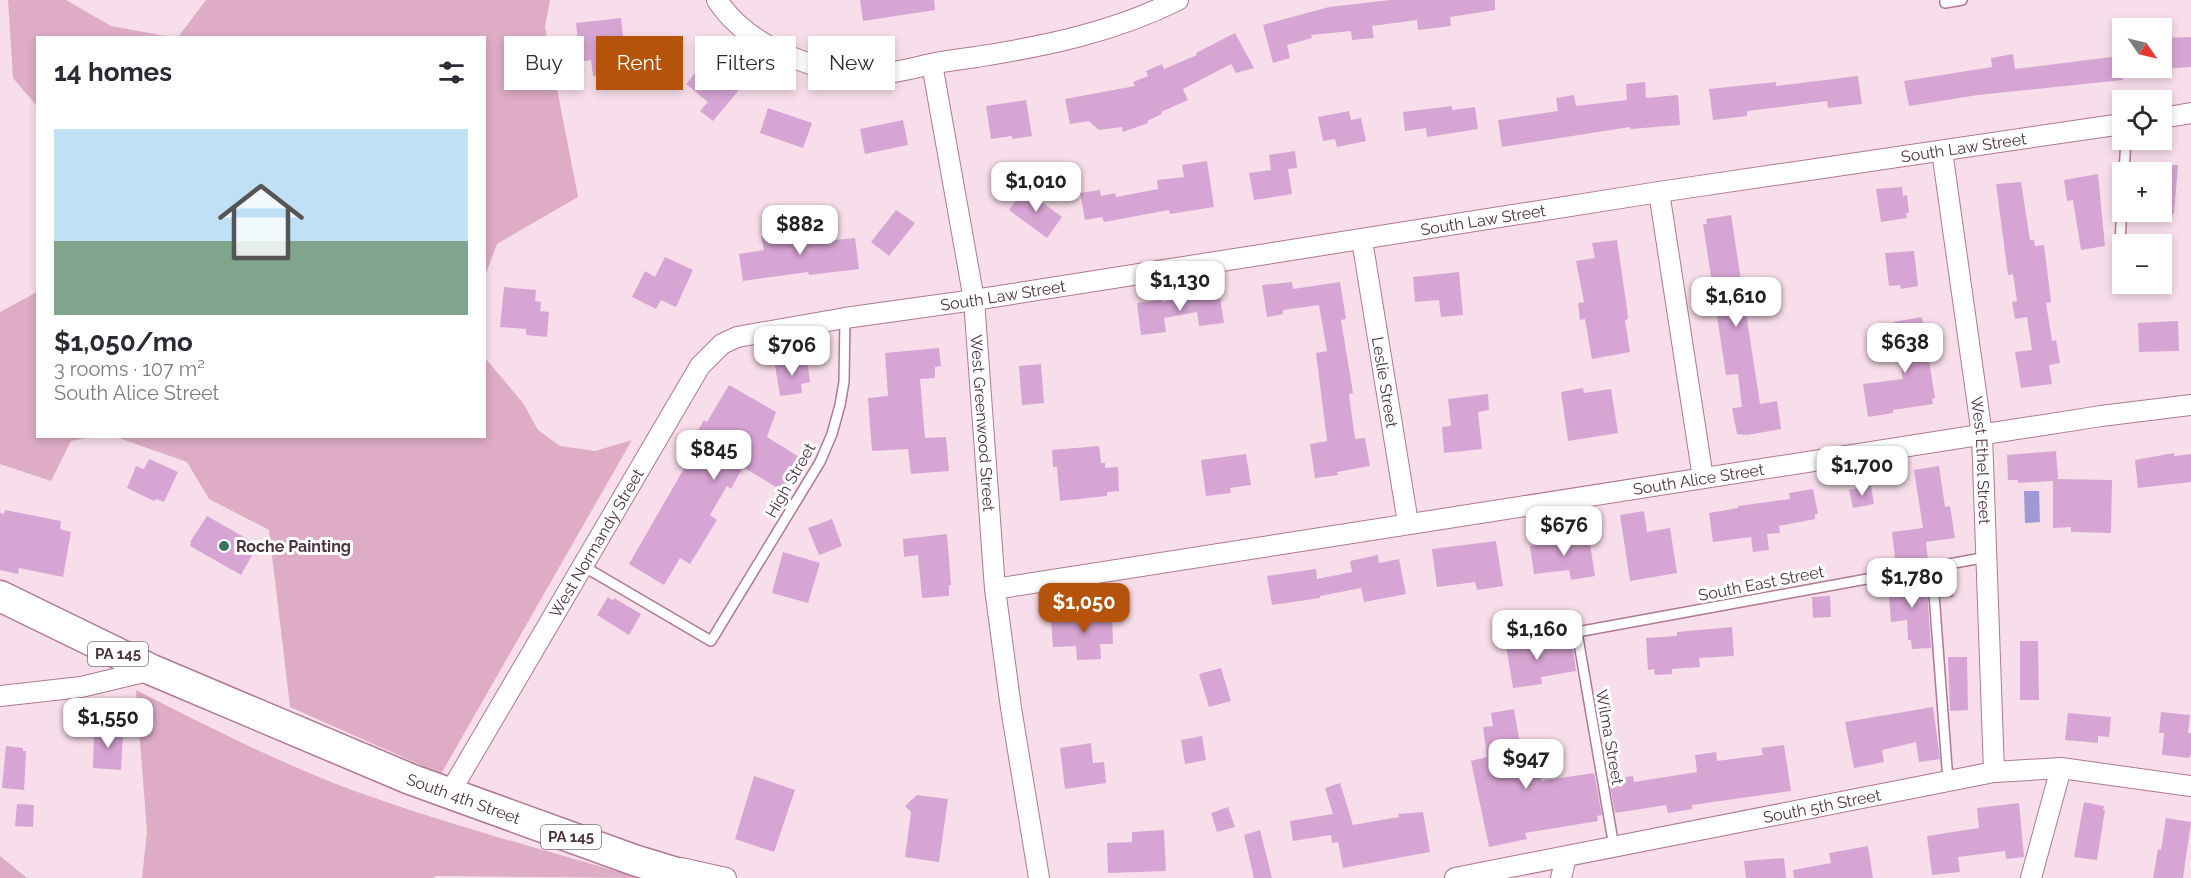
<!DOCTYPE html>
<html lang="en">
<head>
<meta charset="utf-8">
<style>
  :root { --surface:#fff; --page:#f7f7f7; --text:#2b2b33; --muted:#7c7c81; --line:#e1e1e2; --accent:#b45309 }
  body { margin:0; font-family:Raleway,sans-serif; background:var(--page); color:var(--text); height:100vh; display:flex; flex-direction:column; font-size:22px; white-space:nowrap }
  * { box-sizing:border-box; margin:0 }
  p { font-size:20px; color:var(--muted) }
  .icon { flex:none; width:33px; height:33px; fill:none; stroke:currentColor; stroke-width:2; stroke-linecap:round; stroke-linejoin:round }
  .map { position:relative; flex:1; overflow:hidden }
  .side { position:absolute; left:36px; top:36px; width:450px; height:402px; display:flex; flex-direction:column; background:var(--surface); border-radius:0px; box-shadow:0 3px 9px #0003 }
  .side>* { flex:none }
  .banner { position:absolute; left:504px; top:36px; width:570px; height:54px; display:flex; gap:12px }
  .needle { width:39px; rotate:124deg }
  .fabs { position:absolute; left:2112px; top:18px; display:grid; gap:12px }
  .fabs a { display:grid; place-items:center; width:60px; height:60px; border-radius:0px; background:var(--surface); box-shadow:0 3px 9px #0003; font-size:30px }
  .price { position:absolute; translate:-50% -51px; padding:0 14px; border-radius:12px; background:#fff; color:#222; font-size:20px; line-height:39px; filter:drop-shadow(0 2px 3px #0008) }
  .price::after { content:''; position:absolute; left:50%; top:36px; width:18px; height:14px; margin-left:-9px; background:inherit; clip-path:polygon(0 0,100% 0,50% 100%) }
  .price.on { background:var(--accent); color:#fff }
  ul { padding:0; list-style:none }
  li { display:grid; align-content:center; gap:12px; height:318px; padding:0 18px }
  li+li { border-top:2px solid var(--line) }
  li span { display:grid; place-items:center; height:186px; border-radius:0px; color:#555 }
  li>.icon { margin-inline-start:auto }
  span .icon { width:108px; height:108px; fill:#fffc; stroke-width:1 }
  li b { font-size:26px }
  h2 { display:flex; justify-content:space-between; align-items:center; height:72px; padding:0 18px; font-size:26px }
  .chip { padding:0 21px; border-radius:0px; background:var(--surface); box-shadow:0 3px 9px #0003; font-size:21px; line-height:54px }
  .chip.on { background:var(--accent); color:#fff }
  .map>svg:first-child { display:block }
  .green { fill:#deacc5 }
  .water { fill:#9e99d4 }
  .building { fill:#d7a5d4 }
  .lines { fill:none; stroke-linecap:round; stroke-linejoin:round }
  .service-casing { stroke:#b17794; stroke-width:12 }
  .minor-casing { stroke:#b17794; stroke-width:22 }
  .primary-casing { stroke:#b17794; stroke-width:33 }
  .service { stroke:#fff; stroke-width:9 }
  .minor { stroke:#fff; stroke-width:20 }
  .primary { stroke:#fff; stroke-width:30 }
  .poi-dot { fill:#38745f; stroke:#fff; stroke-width:2 }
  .labels { text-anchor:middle; stroke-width:6; stroke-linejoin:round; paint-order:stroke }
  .shield { fill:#fff; stroke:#827079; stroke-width:1.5 }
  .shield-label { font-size:15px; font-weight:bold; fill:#4d3340 }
  .street-label { font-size:16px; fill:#4d3340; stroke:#fff }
  .poi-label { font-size:16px; font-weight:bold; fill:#4d3340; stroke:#fff; text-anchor:start }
</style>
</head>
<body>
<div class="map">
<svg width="2191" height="878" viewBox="0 0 2191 878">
  <rect width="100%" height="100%" fill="#f8deea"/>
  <g class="green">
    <path d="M8,0H66L111,26L171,37L38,38L37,106L13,78Z"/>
    <path d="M206,0H550L545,27L578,197L497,244L485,276L484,38L178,37Z"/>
    <path d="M37,292L38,436L91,437L71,441L51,481L0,464V312Z"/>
    <path d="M485,358L523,403L538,430L560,446L595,451L632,440L441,774L290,707L269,530L209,499L187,462L116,437L484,436Z"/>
    <path d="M136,690C200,723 264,755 331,782C429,820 538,848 640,878L436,876L433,878H142L147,831Z"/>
    <path d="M0,856L27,878H0Z"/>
  </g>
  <path class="water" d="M2024,491H2039L2040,522L2025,523Z"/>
  <g class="building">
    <path d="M860,0H934L935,10L863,21Z"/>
    <path d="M1390,0H1495V10L1450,17L1451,26L1418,30L1417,20L1372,26L1374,38L1352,40L1351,31L1311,35L1312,38L1287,45L1290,58L1273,63L1263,25L1329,7Z"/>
    <path d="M621,18L623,36L616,37L620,73L593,76L591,60L580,62L576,23Z"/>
    <path d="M1235,33L1254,68L1236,73L1231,64L1183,89L1188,100L1161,112L1162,114L1147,121L1148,123L1123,132L1122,127L1099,130L1089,121L1070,124L1065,99L1135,86L1133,82L1148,76L1146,71L1162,64L1164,69L1197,55L1196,53Z"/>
    <path d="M2191,37V67L2162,69V38Z"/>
    <path d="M2013,54L2015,69L2119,56L2123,80L1978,95L1909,106L1904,81L1992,67L1991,58Z"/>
    <path d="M706,60L724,75L722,77L738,91L713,121L700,111L708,102L686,84Z"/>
    <path d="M1858,76L1862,104L1828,108L1827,101L1747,111V116L1713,120L1709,89L1776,82V86Z"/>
    <path d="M1645,82L1646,98L1678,95L1680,125L1631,129L1630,127L1502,147L1498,120L1558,111L1556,98L1574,95L1576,106L1627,100L1626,84Z"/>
    <path d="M1026,100L1032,136L1012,139V136L991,139L986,106Z"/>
    <path d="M1452,106V110L1475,107L1478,129L1427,137L1426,128L1405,131L1403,112Z"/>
    <path d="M768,108L812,123L803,148L760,133Z"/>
    <path d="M1349,111L1351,120L1361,118L1366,141L1337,147L1335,139L1323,141L1318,117Z"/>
    <path d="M903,120L908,145L865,154L860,129Z"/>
    <path d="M1295,151L1297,168L1288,169L1292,194L1254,200L1249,173L1271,170L1269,155Z"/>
    <path d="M1207,161L1214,207L1170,214L1169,210L1104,222L1102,217L1085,220L1080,193L1100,190L1101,196L1115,193L1116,197L1158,189L1157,180L1184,177L1182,165Z"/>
    <path d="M2162,165H2178L2174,214L2162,213Z"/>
    <path d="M2098,174L2105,246L2081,250L2073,200L2067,201L2064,180Z"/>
    <path d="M2021,182L2030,240H2034L2035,246L2044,245L2051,302L2046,303L2052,341L2056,340L2060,363L2049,365L2052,384L2021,388L2015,352L2032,350L2027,317L2015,319L2012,302L2017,301L2013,274L2008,275L1996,184Z"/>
    <path d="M1902,187L1903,196L1907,195L1909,213H1906L1907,218L1881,222L1876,189Z"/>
    <path d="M1024,189L1062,217L1047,238L1009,210Z"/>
    <path d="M896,210L915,223L889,256L871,242Z"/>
    <path d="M1731,215L1760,404L1777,401L1781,429L1747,435L1737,434L1732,408L1742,407L1738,374L1726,375L1703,224H1707L1706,219Z"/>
    <path d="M834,230L835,240L855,238L859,269L809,275L808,272L743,281L739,254L764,250L761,237L782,233V236Z"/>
    <path d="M1617,240L1627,309L1628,319L1625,320L1630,352L1592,359L1585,319L1580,320L1578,303L1584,302L1576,261L1595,258L1592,243Z"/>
    <path d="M1914,251L1918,286L1901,289L1900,285L1889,286L1885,253Z"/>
    <path d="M665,257L693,270L676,307L661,300L656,309L632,297L645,271L655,277Z"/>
    <path d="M1459,272L1463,315L1441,317L1439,300L1415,302L1413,277Z"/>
    <path d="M1292,282L1293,289L1340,282L1346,319L1341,320L1353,393L1349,394L1355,439L1365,438L1370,466L1337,472L1338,475L1315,478L1310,444L1327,441L1316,353L1327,351L1319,305L1283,310V314L1267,317L1262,285Z"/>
    <path d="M504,287L536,290L535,301L541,302L540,311L549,312L547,337L526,335V329L500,327Z"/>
    <path d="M1219,291L1224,323L1199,326L1197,312L1164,318L1166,332L1141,335L1137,303L1162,300V302Z"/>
    <path d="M1922,317L1935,398L1932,399L1933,404L1893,410V413L1868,417L1863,384L1903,379L1893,322Z"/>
    <path d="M2178,321L2179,351L2139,352L2138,323Z"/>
    <path d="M939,348L941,366L935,367V378L920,379L925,438L946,437L949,471L911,474L908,449L872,451L868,398L888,396L885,353Z"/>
    <path d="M807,360L810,382L801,384L802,393L780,396L775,365Z"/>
    <path d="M1041,364L1044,403L1022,405L1019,366Z"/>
    <path d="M729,385L776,412L767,437L804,460L784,492L743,467L731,489L727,486L710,515L717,520L690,564L680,558L664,585L629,564L701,439L695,436L704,420L707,422Z"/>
    <path d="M1583,388L1584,393L1611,389L1618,433L1568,441L1561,392Z"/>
    <path d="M1488,394L1489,410L1478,412L1482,449L1444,453L1442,427L1451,426L1448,399Z"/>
    <path d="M1099,446L1101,463H1105V468L1118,467L1119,491L1107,492V496L1060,501L1057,467H1053L1052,450Z"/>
    <path d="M2056,451L2058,479L2112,480L2111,533L2071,532V527L2053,528V481L2018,483V480H2008L2007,455Z"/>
    <path d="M2174,453V456L2191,454V482L2138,488L2135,460Z"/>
    <path d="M1246,454L1251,485L1230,488L1231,493L1206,496L1201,460Z"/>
    <path d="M149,459L178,472L164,502L156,499L154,501L127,488L136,466L144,469Z"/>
    <path d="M1939,466L1945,507L1950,506L1955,538L1926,542L1928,561L1896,567L1892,532L1923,528L1914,470Z"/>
    <path d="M1871,486L1874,504L1853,508L1849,490Z"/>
    <path d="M1813,489L1818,514H1815V519L1779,526L1780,533L1767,534L1769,550L1753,552L1751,537L1713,542L1709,513L1738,508V506L1790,499L1789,493Z"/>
    <path d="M5,510L61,521L60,529L71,532L63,577L19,568L18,574L0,570V513L4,514Z"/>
    <path d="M1644,511L1647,532L1670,528L1677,573L1630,581L1620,515Z"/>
    <path d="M207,516L258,545L241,575L190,546L191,543L190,542Z"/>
    <path d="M832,519L842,546L819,555L808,528Z"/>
    <path d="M947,534L951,585H949V596L922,598L918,555L904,557L903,539Z"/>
    <path d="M1566,536V541L1589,537L1595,576L1571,580L1569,570L1534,574L1530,546L1541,544L1540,540Z"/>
    <path d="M1496,541L1503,586L1477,590L1475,582L1437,587L1432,549Z"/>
    <path d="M783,552L820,563L808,603L772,593Z"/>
    <path d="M1378,555L1379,563L1399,559L1406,594L1364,602L1361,588L1320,596V598L1272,605L1267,576L1316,569L1317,579L1352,572L1350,561Z"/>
    <path d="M1926,575L1931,648L1912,649L1911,640H1908L1907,620L1891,622L1888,583Z"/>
    <path d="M1940,578H1952L1954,597L1941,598Z"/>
    <path d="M1830,596L1831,617L1813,618L1812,597Z"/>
    <path d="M608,597L613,601L614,598L641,614L629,635L597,615Z"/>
    <path d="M1112,614L1113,644H1100L1101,659L1077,660L1076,646L1053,647L1051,619Z"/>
    <path d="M1732,627L1734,656L1699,658L1700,667L1672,669V674L1655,675L1654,669L1648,670L1646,638L1677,636V632Z"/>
    <path d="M1523,634L1526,647L1536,645V649L1572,642L1576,671L1541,677L1542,684L1513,688L1505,639Z"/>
    <path d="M2020,641H2038L2039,700H2020Z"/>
    <path d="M1948,657H1967L1968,710L1950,711Z"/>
    <path d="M1221,668L1231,701L1209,707L1199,674Z"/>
    <path d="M1933,707L1940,759L1919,762L1916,742L1882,750L1884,762L1854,768L1845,722Z"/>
    <path d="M1514,709L1524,768L1539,766L1541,781L1594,773L1602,815L1597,816L1598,821L1525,833L1527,839L1489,847L1471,761L1487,757L1483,727L1493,726L1491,713Z"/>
    <path d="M2161,712L2190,715L2188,733H2191V754L2189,758L2162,755L2164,733H2159Z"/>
    <path d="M2068,713L2111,717L2109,737L2098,736V743L2065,740Z"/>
    <path d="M100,726L118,727V734H123L121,770L93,768L94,733L100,734Z"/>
    <path d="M1202,736L1206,760L1185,764L1181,740Z"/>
    <path d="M1091,743L1093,763L1104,762L1106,783L1065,789L1060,748Z"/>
    <path d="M1784,745L1791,791L1692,805V809L1668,813L1666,805L1615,813L1608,774L1622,772V778L1633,776L1634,782L1697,772L1695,755L1716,752L1717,761L1763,755L1761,748Z"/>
    <path d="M6,746L23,748V751H26L24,790L2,788Z"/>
    <path d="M754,776L795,790L774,852L735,839Z"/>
    <path d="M1340,783L1353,825L1399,817L1398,814L1423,812L1430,852L1343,868L1338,842L1332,843L1331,835L1293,841L1290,821L1333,814L1325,788Z"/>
    <path d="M917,795L948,799L939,862L905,857L911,812L905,806Z"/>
    <path d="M2084,802L2104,806L2103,810H2105L2097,860L2074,857Z"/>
    <path d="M2019,803L2024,857L2006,859L2005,851L1958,857L1960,872L1932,875L1927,836L1979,828L1977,808Z"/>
    <path d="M17,804L34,805L33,827L15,826Z"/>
    <path d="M1228,807L1235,827L1217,832L1211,813Z"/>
    <path d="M2166,818L2191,822L2183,878H2153L2158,849L2161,850Z"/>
    <path d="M1164,830L1166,871L1108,873L1107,843L1132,842V832Z"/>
    <path d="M1260,830L1272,878H1254L1244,835Z"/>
    <path d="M1868,846L1873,878H1794L1793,870L1831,863L1829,853Z"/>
    <path d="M1784,858L1786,878H1746L1744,861Z"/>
  </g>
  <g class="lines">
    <defs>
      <g id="service">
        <path d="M1945,0V3L1962,0"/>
        <path d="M2124,172L2126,140"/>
        <path d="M2120,244L2122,205"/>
        <path d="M583,566L711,641L820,462L832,434L840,405L844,382L845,318"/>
        <path d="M1932,567L1948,781"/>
        <path d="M1614,847L1577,632L1987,557"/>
      </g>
      <g id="minor">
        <path d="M717,0C749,49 822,75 877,74C896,73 913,68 931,64C946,61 961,59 976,57C1046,46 1114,32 1178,0"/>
        <path id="s1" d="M932,64L974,300L995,589L1011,708L1039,878"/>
        <path d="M2162,118L2191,113"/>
        <path id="s2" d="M1942,151L1982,435L1994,772"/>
        <path d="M1659,192L1703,478"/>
        <path id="s3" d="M1362,240L1408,523"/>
        <path id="s4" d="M995,589L2101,416L2191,405"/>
        <path d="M0,696L81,687L152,670"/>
        <path id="s5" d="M449,794L700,366L722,344L737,337L845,318L974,300L1659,192L2122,124"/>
        <path d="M681,868L726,878"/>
        <path id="s6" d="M1455,878L1994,772L2061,768L2191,786"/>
        <path d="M1561,878L1566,857"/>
        <path d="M2031,878L2061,768"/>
      </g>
      <g id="primary">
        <path id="s7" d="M0,596L152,670L410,779L634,860L693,878"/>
      </g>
    </defs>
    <use href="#service" class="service-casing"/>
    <use href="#minor" class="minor-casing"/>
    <use href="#primary" class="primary-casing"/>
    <use href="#service" class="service"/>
    <use href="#minor" class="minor"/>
    <use href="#primary" class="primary"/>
  </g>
  <circle class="poi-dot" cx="224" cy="546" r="6"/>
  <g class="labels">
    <g class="shield">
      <rect x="88" y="642" width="60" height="24" rx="4.5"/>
      <rect x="541" y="825" width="60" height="24" rx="4.5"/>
    </g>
    <g class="shield-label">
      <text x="118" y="659">PA 145</text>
      <text x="571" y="842">PA 145</text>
    </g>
    <g class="street-label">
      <text dy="6" stroke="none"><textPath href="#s5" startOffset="1785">South Law Street</textPath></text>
      <text dy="6" stroke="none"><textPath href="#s5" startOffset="1299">South Law Street</textPath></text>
      <text dy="6" stroke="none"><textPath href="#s5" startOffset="813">South Law Street</textPath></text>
      <text dy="6" stroke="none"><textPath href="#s3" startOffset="144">Leslie Street</textPath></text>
      <text dy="6" stroke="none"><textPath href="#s1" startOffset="363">West Greenwood Street</textPath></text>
      <text dy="6" stroke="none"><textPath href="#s2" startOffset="312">West Ethel Street</textPath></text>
      <text dy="6" stroke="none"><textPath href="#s4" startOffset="712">South Alice Street</textPath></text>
      <text transform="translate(790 480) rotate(-60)" y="6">High Street</text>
      <text dy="6" stroke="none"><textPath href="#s5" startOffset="291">West Normandy Street</textPath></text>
      <text transform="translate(1761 583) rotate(-11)" y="6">South East Street</text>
      <text transform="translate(1610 737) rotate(80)" y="6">Wilma Street</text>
      <text dy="6" stroke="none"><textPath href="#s7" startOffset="506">South 4th Street</textPath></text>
      <text dy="6" stroke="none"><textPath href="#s6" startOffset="374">South 5th Street</textPath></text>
    </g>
    <g class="poi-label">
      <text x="236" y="552">Roche Painting</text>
    </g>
  </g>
</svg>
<div class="fabs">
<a><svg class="needle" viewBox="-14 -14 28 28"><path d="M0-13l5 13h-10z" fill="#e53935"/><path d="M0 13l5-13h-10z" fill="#7c7c81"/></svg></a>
<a><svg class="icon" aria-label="locate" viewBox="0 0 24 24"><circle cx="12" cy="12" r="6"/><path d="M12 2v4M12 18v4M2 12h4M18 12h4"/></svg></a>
<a>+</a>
<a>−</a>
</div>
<b class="price" style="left:1036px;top:213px">$1,010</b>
<b class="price" style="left:800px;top:256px">$882</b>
<b class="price" style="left:1180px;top:312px">$1,130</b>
<b class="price" style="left:1736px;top:328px">$1,610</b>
<b class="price" style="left:1905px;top:374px">$638</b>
<b class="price" style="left:792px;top:377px">$706</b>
<b class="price" style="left:714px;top:481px">$845</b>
<b class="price" style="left:1862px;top:497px">$1,700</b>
<b class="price" style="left:1564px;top:557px">$676</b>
<b class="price" style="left:1912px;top:609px">$1,780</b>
<b class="price on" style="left:1084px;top:634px">$1,050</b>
<b class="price" style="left:1537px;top:661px">$1,160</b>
<b class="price" style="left:108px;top:749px">$1,550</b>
<b class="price" style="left:1526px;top:790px">$947</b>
<div class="banner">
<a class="chip">Buy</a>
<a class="chip on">Rent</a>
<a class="chip">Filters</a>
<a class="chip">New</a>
</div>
<section class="side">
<h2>14 homes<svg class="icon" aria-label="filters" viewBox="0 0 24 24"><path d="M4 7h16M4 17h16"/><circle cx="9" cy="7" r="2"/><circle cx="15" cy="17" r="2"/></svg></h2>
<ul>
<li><span style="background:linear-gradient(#bfe0f5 60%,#7fa58c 0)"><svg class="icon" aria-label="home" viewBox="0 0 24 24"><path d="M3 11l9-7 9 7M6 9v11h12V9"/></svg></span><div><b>$1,050/mo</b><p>3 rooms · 107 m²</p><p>South Alice Street</p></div></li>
</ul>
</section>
</div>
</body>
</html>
